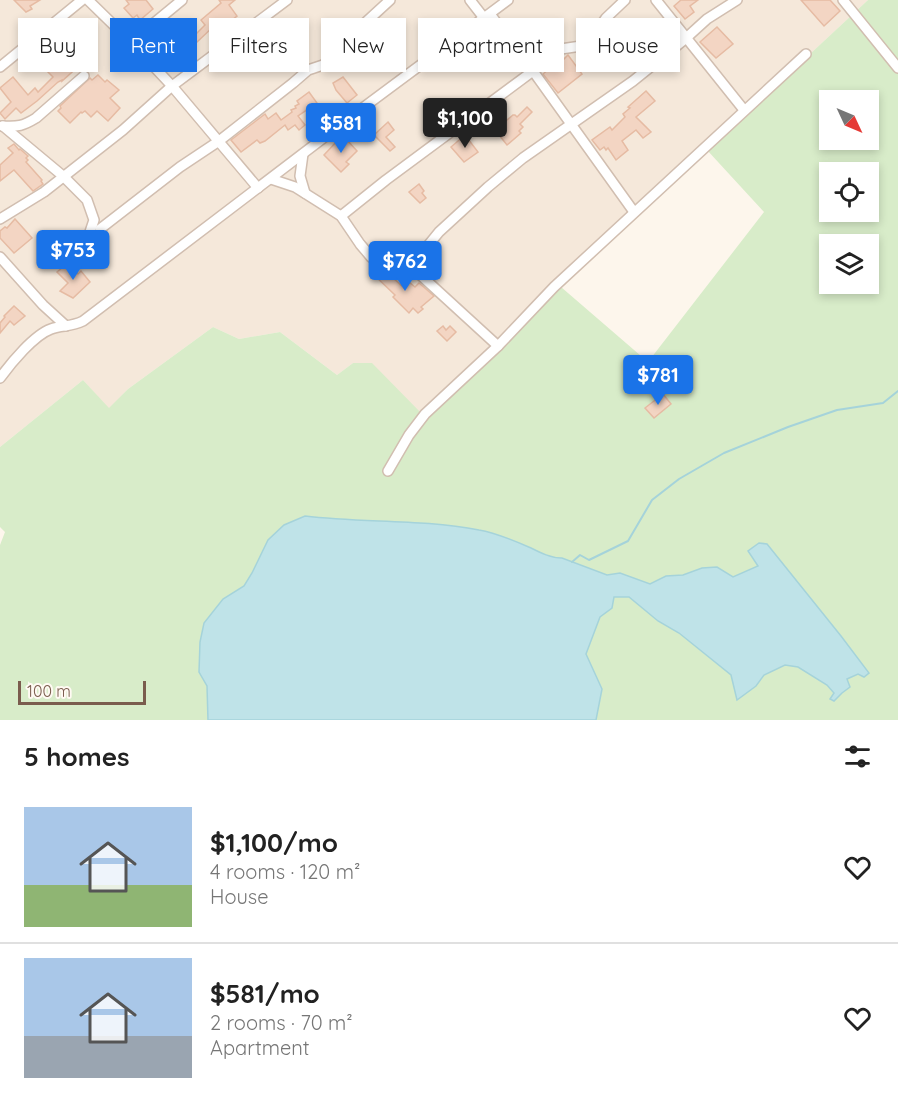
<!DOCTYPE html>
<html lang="en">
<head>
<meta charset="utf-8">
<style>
  :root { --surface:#fff; --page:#f6f6f6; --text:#222; --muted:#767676; --line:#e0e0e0; --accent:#1a73e8 }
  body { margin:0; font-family:Quicksand,sans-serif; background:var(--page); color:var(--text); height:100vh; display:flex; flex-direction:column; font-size:22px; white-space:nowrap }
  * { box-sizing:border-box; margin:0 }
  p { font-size:20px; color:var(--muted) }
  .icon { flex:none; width:33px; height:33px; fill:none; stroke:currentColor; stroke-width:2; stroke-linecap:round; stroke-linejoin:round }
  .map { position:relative; height:720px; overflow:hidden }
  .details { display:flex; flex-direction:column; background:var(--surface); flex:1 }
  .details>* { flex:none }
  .hud { position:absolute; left:18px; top:18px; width:862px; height:54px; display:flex; gap:12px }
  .needle { width:39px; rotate:134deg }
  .fabs { position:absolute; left:819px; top:90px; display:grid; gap:12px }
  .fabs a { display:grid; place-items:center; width:60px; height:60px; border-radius:0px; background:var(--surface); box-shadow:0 3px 9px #0003; font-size:30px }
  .scale { position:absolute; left:18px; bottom:15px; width:128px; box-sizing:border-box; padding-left:6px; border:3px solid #7a5c4d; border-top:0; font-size:16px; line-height:21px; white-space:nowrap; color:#7a5c4d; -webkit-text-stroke:4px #fffaf3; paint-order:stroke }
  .price { position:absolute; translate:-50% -51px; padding:0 14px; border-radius:6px; background:var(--accent); color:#fff; font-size:20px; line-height:39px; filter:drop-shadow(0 2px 3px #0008) }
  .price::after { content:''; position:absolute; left:50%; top:36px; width:18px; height:14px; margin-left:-9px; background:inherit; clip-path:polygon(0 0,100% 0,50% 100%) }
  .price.selected { background:#222; color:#fff }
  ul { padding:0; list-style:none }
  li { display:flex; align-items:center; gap:18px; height:150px; padding:0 24px }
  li+li { border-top:2px solid var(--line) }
  li span { display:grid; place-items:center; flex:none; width:168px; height:120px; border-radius:0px; color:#555 }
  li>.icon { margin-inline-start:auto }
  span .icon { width:72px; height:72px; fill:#fffc; stroke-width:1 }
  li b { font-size:26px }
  h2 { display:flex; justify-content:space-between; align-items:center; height:72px; padding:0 24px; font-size:26px }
  .chip { padding:0 21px; border-radius:0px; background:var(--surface); box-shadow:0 3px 9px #0003; font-size:21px; line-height:54px }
  .chip.selected { background:var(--accent); color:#fff }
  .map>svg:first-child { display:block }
  .residential { fill:#f5e8da }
  .green { fill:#d8ecc9; fill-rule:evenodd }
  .water { fill:#bfe3e8; stroke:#a5d3da; stroke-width:1.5 }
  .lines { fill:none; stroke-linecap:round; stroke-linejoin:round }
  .stream { stroke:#a5d3da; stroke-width:2 }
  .building { fill:#f3d5c3; stroke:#e6bba3; stroke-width:1.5 }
  .street-casing { stroke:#d1beb0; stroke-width:12 }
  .street { stroke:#fff; stroke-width:9 }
</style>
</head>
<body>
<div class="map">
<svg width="898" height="720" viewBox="0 0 898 720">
  <rect width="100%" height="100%" fill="#fdf6ec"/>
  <path class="residential" d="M0,0H868L545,302L426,418L353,363L337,375L280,332L239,339L213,327L128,389L109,409L83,380L0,447Z"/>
  <path class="green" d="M868,0H898V720H0V545L5,532L0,527V447L83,380L109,408L128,389L213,327L239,339L280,332L337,375L353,363H372L426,418L561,287L648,362L764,212L707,150ZM830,100H868V140H830ZM830,172H868V212H830ZM830,244H868V284H830Z"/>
  <path class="water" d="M305,516C363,523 422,519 479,530C497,533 515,541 531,548C541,553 551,558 562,558L607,575L620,573L650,584L666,576L683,575L702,568L717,567L733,577L758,566L748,551L759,543L767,544L841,636L869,673L864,677L858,674L847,679L850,687L842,693L834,701L830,699L834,693L827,685L798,667L785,665L764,675L756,686L737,700L731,675L679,633L658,621L629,597H614L612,608L600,617L586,654L602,689L596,720H208L207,686L199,672L200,642L204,623L223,599L244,586L252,573L268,540L284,525Z"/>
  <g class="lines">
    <path class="stream" d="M572,562L580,555L589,560L628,541L652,500L679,479L724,453L788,427L837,410L883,403L898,391"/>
  </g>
  <g class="building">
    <path d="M14,0H40L30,6L32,9L26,12Z"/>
    <path d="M126,0H146L153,9L140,20L137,15L133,18L124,8L129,4Z"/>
    <path d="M219,0H235L229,5L237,16L231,21L233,24L220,34L214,26L196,43L192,38L205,25L201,20L221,3Z"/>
    <path d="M681,0H698L690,6L694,12L685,19L674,6Z"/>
    <path d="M801,0H830L840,11L824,26Z"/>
    <path d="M76,23L88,36L78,44L89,57L62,81V80L58,82L37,101L21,113L16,108L5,119L0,113L11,102L0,88L13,77L28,95L35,88L38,92L53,77L48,72L65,56L53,43Z"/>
    <path d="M533,25L544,39L534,48L533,46L528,51L518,39L523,34L521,32L528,26L529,28Z"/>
    <path d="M717,27L733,44L716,58L700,42Z"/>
    <path d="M480,30L485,36L480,40L496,56L488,64L477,53L476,54L471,50L469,51L463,45Z"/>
    <path d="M619,36L623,41L610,53L606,48Z"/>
    <path d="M636,37L644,46L639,51L635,47L632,50L627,45Z"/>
    <path d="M568,55L582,74L558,93L543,74L556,63L558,65Z"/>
    <path d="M98,75L105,82L107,80L119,90L110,98L120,108L108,121L97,111L91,117L85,111L82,113L81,112L70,123L58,111L61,108L60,106L90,78L92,80Z"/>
    <path d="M343,77L357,95L347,103L336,90L333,83Z"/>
    <path d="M646,91L655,101L636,117L651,132L643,138L636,130L622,141L628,150L616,160L608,148L606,150L604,147L600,150L592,140L610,127L612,130L625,117L623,114L630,108L628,107Z"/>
    <path d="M309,92L317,103L298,116L305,125L299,130L295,125L288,130L285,125L265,141L260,143L257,140L241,152L231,140L265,114L268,119L276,113L281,120L292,112L291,110L296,108L295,106L299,104L297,101Z"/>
    <path d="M527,107L532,112L520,124L523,127L519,131L521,133L507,145L495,130L513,115H515L517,117Z"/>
    <path d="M388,122L394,130L386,137L395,147L390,151L374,135Z"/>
    <path d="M465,135L478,152L464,162L451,147Z"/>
    <path d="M339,139L343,144L347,140L357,151L346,162L349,164L341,172L324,155Z"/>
    <path d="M14,144L19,150L20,149L28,156L26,158L28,160L26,162L42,180L41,181L43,184L33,191L14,170L0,181V165L13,153L8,148Z"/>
    <path d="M419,184L424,191L422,193L426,198L420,203L409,192Z"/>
    <path d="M15,219L32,238L14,253L0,238V231L5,227L7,228Z"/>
    <path d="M57,239L63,246L49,258L44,253Z"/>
    <path d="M68,263L78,274L81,271L90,282L73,298L60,291L68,283L57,272Z"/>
    <path d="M380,267H381L404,288L409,282L415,287L419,283L434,296L421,307L423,309L418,313L413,308L409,313L393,297L395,295L373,274Z"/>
    <path d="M14,306L25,316L14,325L10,321L0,333V323L5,317L4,316Z"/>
    <path d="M443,326L446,330L450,326L456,332L447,341L437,331Z"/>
    <path d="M663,394L671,404L654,418L645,408Z"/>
  </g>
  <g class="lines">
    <defs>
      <g id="street">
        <path d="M88,0L131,42L172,86L258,188"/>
        <path d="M470,0L484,18"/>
        <path d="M656,0L744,110"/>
        <path d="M843,0L898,68"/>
        <path d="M490,14L533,71L634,212"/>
        <path d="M131,42L182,0"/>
        <path d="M0,67L82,0"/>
        <path d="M2,126C18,127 23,126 36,118L84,76"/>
        <path d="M3,126L63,176L87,200L94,220L88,238L72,255"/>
        <path d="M303,154L300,176L305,193"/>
        <path d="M271,179L295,187L341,216L360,244L371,257L376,261L394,259L415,270L498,346"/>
        <path d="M341,216L386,180L533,71L561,49L581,46L589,42L606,18L625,0"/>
        <path d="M0,219L44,192L123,130L172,86L287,0"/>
        <path d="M100,229L180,167L219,141L293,83L308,70L323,65L332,58L353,34L390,0"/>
        <path d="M0,257L43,305L66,326"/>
        <path d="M415,270L426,248L439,232L488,187L523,158L633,81L685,39L707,19L737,0"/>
        <path d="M0,378C11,363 34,335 51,329C62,325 71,327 83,321L368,104L508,0"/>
        <path d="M388,471L409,435L425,414L498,346L554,287L806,54"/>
      </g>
    </defs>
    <use href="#street" class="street-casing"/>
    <use href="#street" class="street"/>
  </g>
</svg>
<div class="fabs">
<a><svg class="needle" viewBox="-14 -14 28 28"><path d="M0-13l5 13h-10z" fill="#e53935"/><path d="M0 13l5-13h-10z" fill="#767676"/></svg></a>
<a><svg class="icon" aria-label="locate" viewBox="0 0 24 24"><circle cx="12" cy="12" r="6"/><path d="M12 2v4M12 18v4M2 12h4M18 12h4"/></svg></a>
<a><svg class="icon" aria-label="layers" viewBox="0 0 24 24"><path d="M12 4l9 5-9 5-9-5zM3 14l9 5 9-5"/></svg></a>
</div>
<div class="scale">100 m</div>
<b class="price selected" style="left:465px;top:149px">$1,100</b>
<b class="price" style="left:341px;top:154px">$581</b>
<b class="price" style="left:73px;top:281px">$753</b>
<b class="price" style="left:405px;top:292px">$762</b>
<b class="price" style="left:658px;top:406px">$781</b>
<div class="hud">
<a class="chip">Buy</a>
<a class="chip selected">Rent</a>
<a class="chip">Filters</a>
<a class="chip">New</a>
<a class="chip">Apartment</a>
<a class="chip">House</a>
</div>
</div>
<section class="details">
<h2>5 homes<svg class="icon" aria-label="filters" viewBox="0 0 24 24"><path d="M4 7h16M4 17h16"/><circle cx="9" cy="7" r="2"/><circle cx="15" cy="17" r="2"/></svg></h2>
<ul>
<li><span style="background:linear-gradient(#a9c7e8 65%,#8fb573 0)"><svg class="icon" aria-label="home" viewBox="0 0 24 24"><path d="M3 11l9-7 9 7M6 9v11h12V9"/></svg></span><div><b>$1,100/mo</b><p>4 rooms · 120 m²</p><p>House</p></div><svg class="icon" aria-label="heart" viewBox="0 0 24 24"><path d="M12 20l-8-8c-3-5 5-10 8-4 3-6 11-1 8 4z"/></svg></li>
<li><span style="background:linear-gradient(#a9c7e8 65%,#9aa5b1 0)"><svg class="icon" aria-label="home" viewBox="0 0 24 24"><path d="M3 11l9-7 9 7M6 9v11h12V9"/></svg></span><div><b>$581/mo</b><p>2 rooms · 70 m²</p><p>Apartment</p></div><svg class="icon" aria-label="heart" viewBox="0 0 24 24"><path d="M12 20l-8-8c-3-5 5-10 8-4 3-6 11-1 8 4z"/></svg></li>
</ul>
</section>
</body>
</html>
